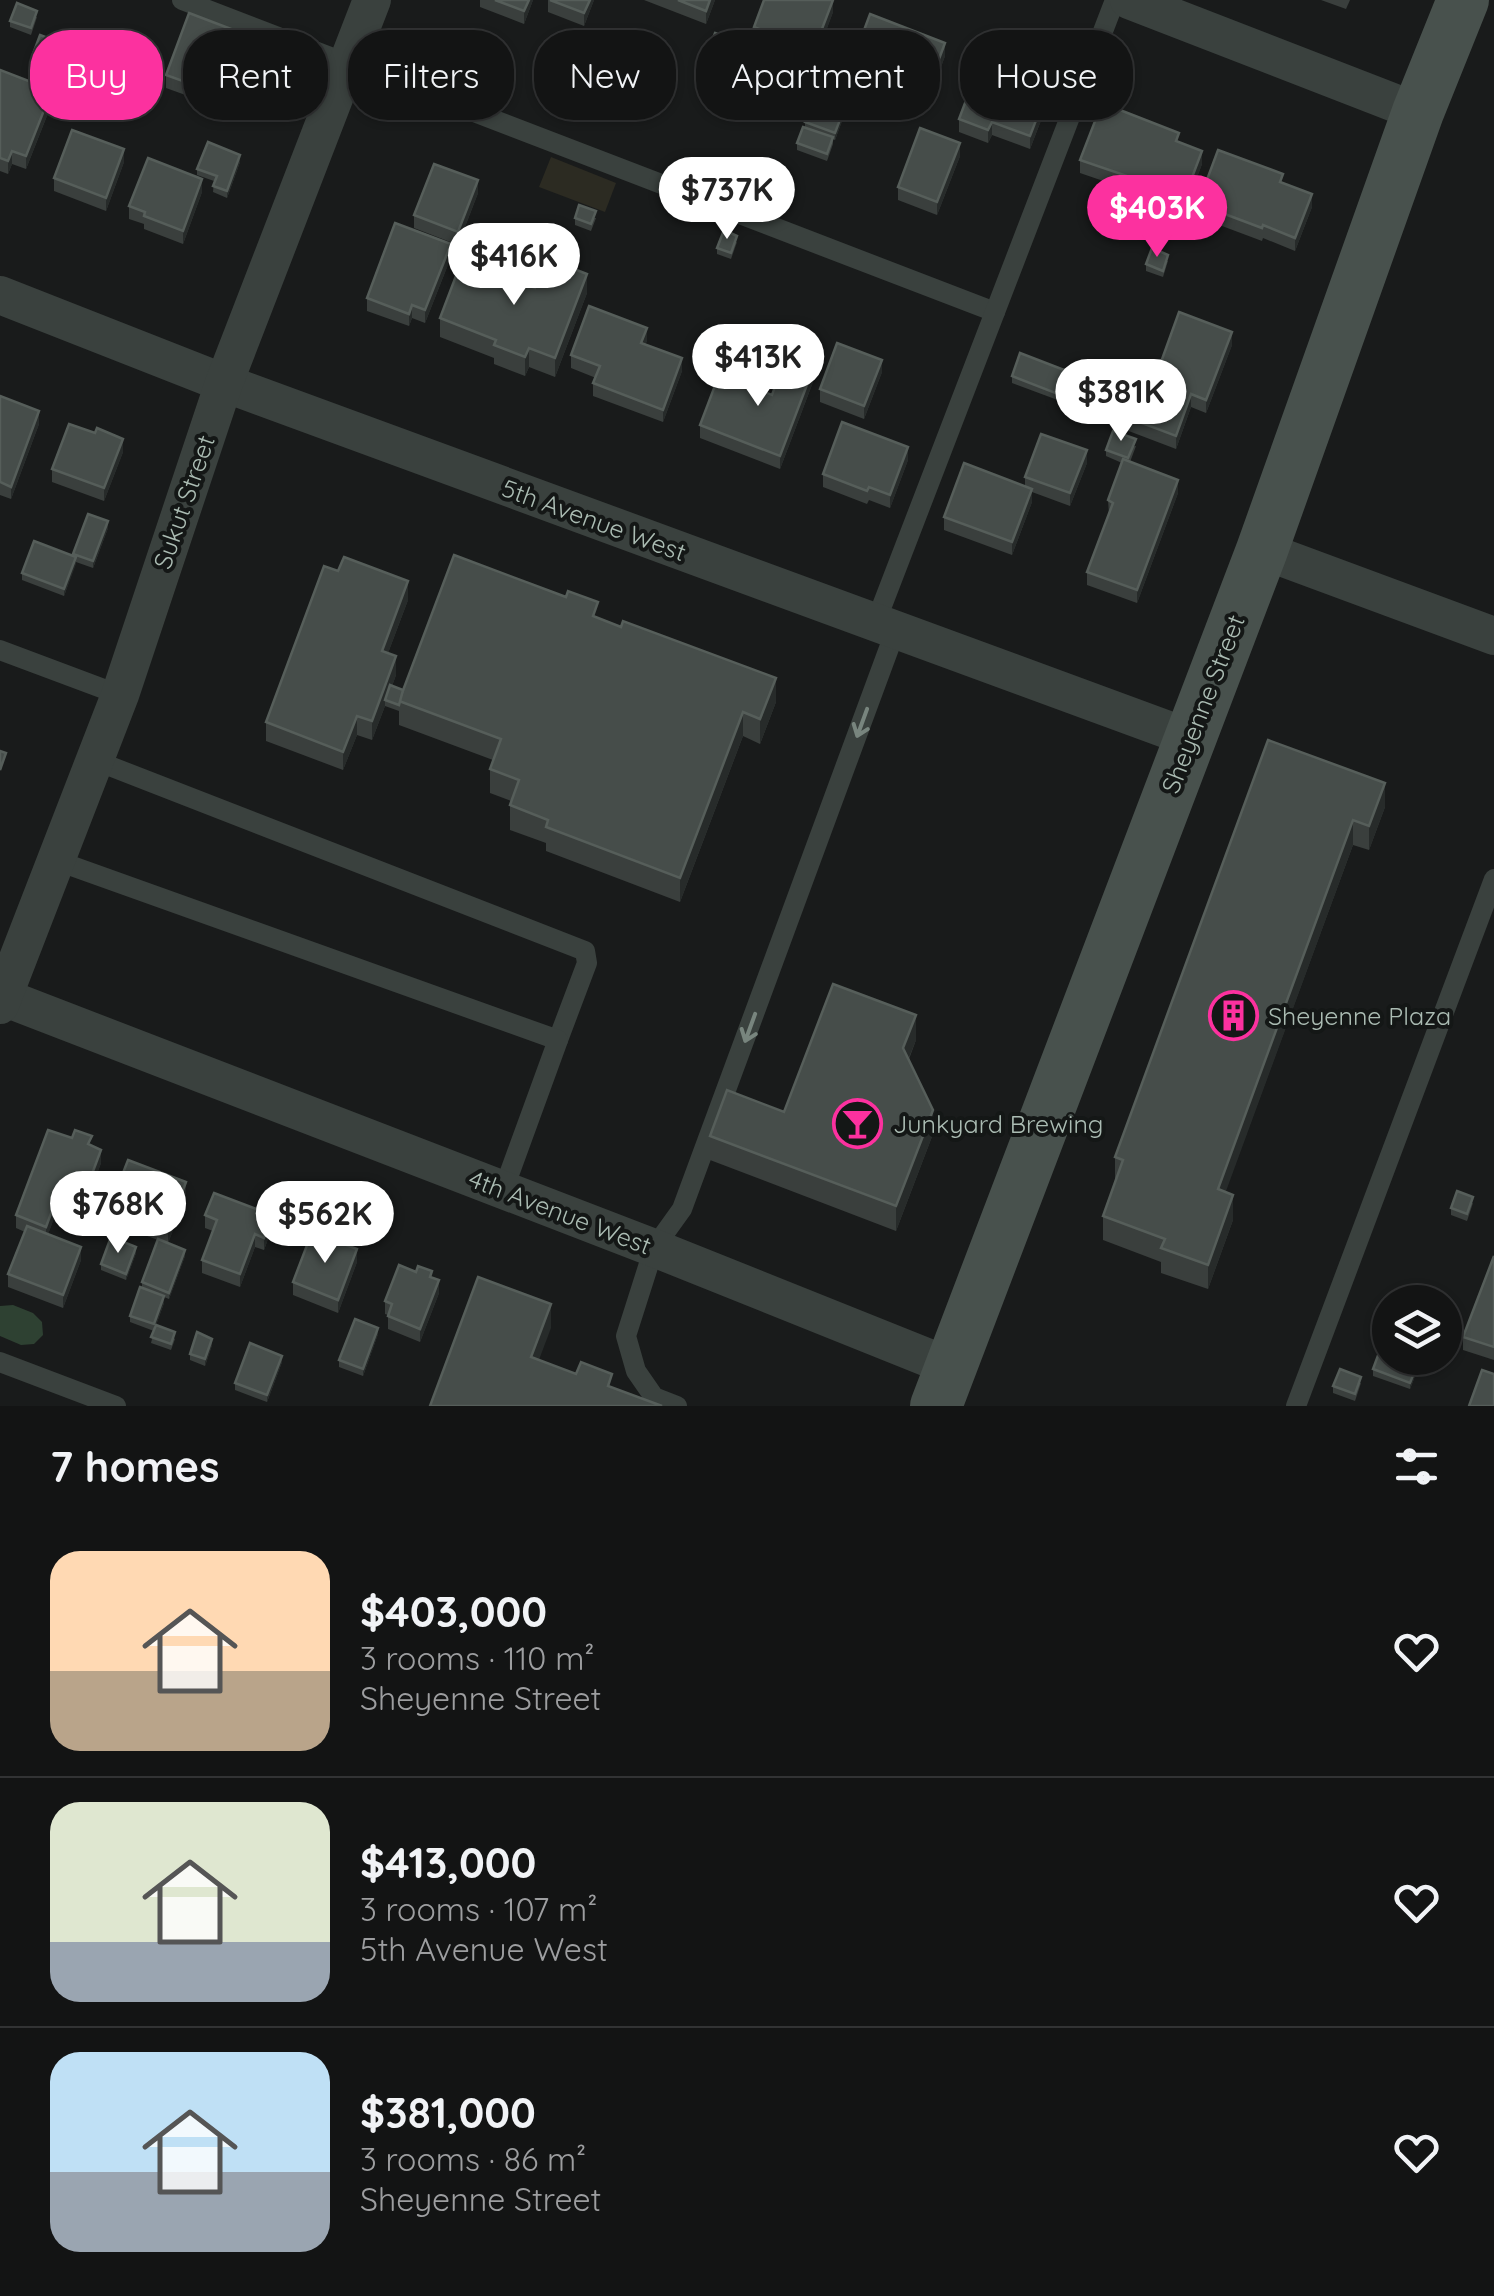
<!DOCTYPE html>
<html lang="en">
<head>
<meta charset="utf-8">
<style>
  :root { --surface:#131414; --page:#202122; --text:#f1f3f6; --muted:#9d9ea0; --line:#323334; --accent:#fc319f }
  body { margin:0; font-family:Quicksand,sans-serif; background:var(--page); color:var(--text); height:100vh; display:flex; flex-direction:column; font-size:38px; white-space:nowrap }
  * { box-sizing:border-box; margin:0 }
  p { font-size:32px; color:var(--muted) }
  .icon { flex:none; width:55px; height:55px; fill:none; stroke:currentColor; stroke-width:2; stroke-linecap:round; stroke-linejoin:round }
  .map { position:relative; height:1406px; overflow:hidden }
  .drawer { display:flex; flex-direction:column; background:var(--surface); flex:1 }
  .drawer>* { flex:none }
  .top-card { position:absolute; left:30px; top:30px; width:1435px; height:90px; display:flex; gap:20px }
  .buttons { position:absolute; left:1372px; top:1285px; display:grid; gap:20px }
  .buttons a { display:grid; place-items:center; width:90px; height:90px; border-radius:50%; background:var(--surface); box-shadow:0 2px 8px #0004,0 0 0 2px var(--line); font-size:50px }
  .price { position:absolute; translate:-50% -85px; padding:0 22px; border-radius:35px; background:#fff; color:#222; font-size:32px; line-height:65px; filter:drop-shadow(0 2px 5px #0008) }
  .price::after { content:''; position:absolute; left:50%; top:60px; width:30px; height:22px; margin-left:-15px; background:inherit; clip-path:polygon(0 0,100% 0,50% 100%) }
  .price.active { background:var(--accent); color:#fff }
  ul { padding:0; list-style:none }
  li { display:flex; align-items:center; gap:30px; height:250px; padding:0 50px }
  li+li { border-top:2px solid var(--line) }
  li span { display:grid; place-items:center; flex:none; width:280px; height:200px; border-radius:30px; color:#555 }
  li>.icon { margin-inline-start:auto }
  span .icon { width:120px; height:120px; fill:#fffc; stroke-width:1 }
  li b { font-size:42px }
  h2 { display:flex; justify-content:space-between; align-items:center; height:120px; padding:0 50px; font-size:42px }
  .tag { padding:0 35px; border-radius:40px; background:var(--surface); box-shadow:0 2px 8px #0004,0 0 0 2px var(--line); font-size:35px; line-height:90px }
  .tag.active { background:var(--accent); color:#fff }
  .map>svg:first-child { display:block }
  .green { fill:#2c2b22 }
  .water { fill:#2e4132 }
  .lines { fill:none; stroke-linecap:round; stroke-linejoin:round }
  .lane { stroke:#3a413e; stroke-width:20 }
  .street { stroke:#3a413e; stroke-width:38 }
  .secondary { stroke:#48514d; stroke-width:52 }
  .wall { fill:#3a3f3d }
  .shaded-wall { fill:#272b2a }
  .building { fill:#464d4a; stroke:#565e5a; stroke-width:2.5 }
  .oneway { stroke:#78857e }
  .labels { text-anchor:middle; stroke-width:8; stroke-linejoin:round; paint-order:stroke }
  .street-label { font-size:25px; fill:#abbcb3; stroke:#141716 }
  .poi-label { font-size:25px; fill:#abbcb3; stroke:#141716; text-anchor:start }
</style>
</head>
<body>
<div class="map">
<svg width="1494" height="1406" viewBox="0 0 1494 1406">
  <rect width="100%" height="100%" fill="#191b1b"/>
  <path class="green" d="M551,157L616,183L605,212L539,187Z"/>
  <path class="water" d="M13,1305L33,1313L42,1322L43,1335L34,1344L21,1345L0,1336V1306Z"/>
  <g class="lines">
    <g class="lane">
      <path d="M182,0L995,312"/>
      <path d="M875,624L1115,0"/>
      <path d="M0,650L120,695"/>
      <path d="M94,760L585,951L587,963L558,1040"/>
      <path d="M55,860L558,1040L503,1191"/>
      <path d="M0,1362L116,1406"/>
      <path d="M677,1406L654,1397L636,1371L626,1336L654,1248L682,1209L895,632"/>
      <path d="M1296,1406L1494,879"/>
    </g>
    <g class="street">
      <path d="M1129,0L1418,112"/>
      <path d="M0,295L224,383L1190,738"/>
      <path d="M1262,550L1494,636"/>
      <path d="M0,996L654,1248L951,1367"/>
      <path d="M0,1005L120,695L224,383L372,0"/>
    </g>
    <path class="secondary" d="M936,1406L1262,550L1418,112L1463,0"/>
  </g>
  <g class="wall">
    <path d="M480,0H533L524,24L480,7Z"/>
    <path d="M548,0H594L584,26L548,12Z"/>
    <path d="M644,0H715L706,24Z"/>
    <path d="M1321,0H1350L1346,9Z"/>
    <path d="M833,12L814,63L754,40V27Z"/>
    <path d="M37,17L31,35L10,27V21Z"/>
    <path d="M239,45L216,106L166,88V75Z"/>
    <path d="M738,48L725,82L702,73V67Z"/>
    <path d="M33,54L128,70L111,115L74,101V93L71,99L52,91V103L26,169L12,164L8,174L0,171V70L47,88V83L52,68L33,61Z"/>
    <path d="M945,56L925,110L850,81V68Z"/>
    <path d="M449,77H467L463,88L449,83Z"/>
    <path d="M852,94L835,140L833,139V144L827,161L797,150V143L805,127V122Z"/>
    <path d="M1050,97L1030,149L992,135L988,143L959,132V119Z"/>
    <path d="M960,156L937,215L898,200V187Z"/>
    <path d="M1080,160L1202,164L1185,209L1080,173Z"/>
    <path d="M124,162L106,211L54,191V178Z"/>
    <path d="M240,162L227,198L213,192L214,181L197,175V169Z"/>
    <path d="M1283,183L1312,207L1295,251L1263,238L1262,241L1198,217V204Z"/>
    <path d="M202,192L183,244L144,229V224L129,219V206Z"/>
    <path d="M478,193L458,245L414,228V215Z"/>
    <path d="M575,218H596L591,231L575,225Z"/>
    <path d="M737,242L731,259L717,254V248Z"/>
    <path d="M451,257L425,323L412,318L409,326L367,311V298Z"/>
    <path d="M1168,261L1163,277L1146,271V264Z"/>
    <path d="M554,285L587,293L555,377L529,367L525,376L494,364V358L440,337V318Z"/>
    <path d="M647,341L645,344L682,371L663,422L593,396V383L596,378L571,368V355Z"/>
    <path d="M1232,345L1206,413L1191,407L1176,449L1126,430V417L1156,376Z"/>
    <path d="M882,372L864,419L820,402V389Z"/>
    <path d="M1012,376L1072,379L1063,402L1012,383Z"/>
    <path d="M813,382L780,469L700,438V425L772,395Z"/>
    <path d="M0,396L39,424L11,499L0,495Z"/>
    <path d="M95,433L123,452L104,501L52,482V469Z"/>
    <path d="M1136,446L1130,462L1178,493L1137,603L1087,585V572L1109,514L1108,500L1122,463L1106,456V450Z"/>
    <path d="M908,460L890,508L869,500L867,504L823,487V474Z"/>
    <path d="M1087,463L1070,506L1032,492V502L1012,555L944,530V517L1025,487V477Z"/>
    <path d="M108,528L93,568L76,562L64,596L22,580V573L73,556V554Z"/>
    <path d="M408,600L388,653L396,675L392,686L403,690L598,618L776,702L760,744L743,736L680,902L546,851V843L510,830V805L511,801L490,793V769L493,760L399,725V711L385,706L372,740L357,735L343,770L266,741V722Z"/>
    <path d="M1268,740L1385,807L1369,850L1353,845L1225,1192L1233,1220L1208,1289L1161,1273V1262L1103,1240V1216L1115,1181V1157Z"/>
    <path d="M916,1040L909,1059L933,1134L896,1231L710,1160V1136L784,1112Z"/>
    <path d="M72,1138L92,1146L101,1163L83,1211L60,1202L48,1234L81,1260L63,1308L8,1287V1274L25,1232L16,1228V1215Z"/>
    <path d="M186,1195L168,1243L185,1256L169,1299L164,1297V1303L156,1325L175,1339L171,1350L151,1343L154,1331L130,1322V1316L142,1288V1282L158,1240L109,1222V1209Z"/>
    <path d="M1473,1203L1467,1221L1451,1215V1208Z"/>
    <path d="M205,1215L272,1228L264,1250L255,1247L240,1287L202,1273V1260L213,1231L205,1228Z"/>
    <path d="M136,1253L126,1280L101,1270V1264Z"/>
    <path d="M1494,1256V1360L1463,1350V1337Z"/>
    <path d="M357,1262L338,1313L293,1295V1282Z"/>
    <path d="M432,1278L439,1293L420,1342L388,1329V1315L385,1314V1301Z"/>
    <path d="M378,1334L363,1376L339,1367V1360Z"/>
    <path d="M212,1345L205,1366L190,1360V1354Z"/>
    <path d="M1422,1358L1410,1389L1373,1376V1369Z"/>
    <path d="M282,1362L267,1402L235,1390V1383Z"/>
    <path d="M1361,1383L1355,1401L1333,1393V1386Z"/>
  </g>
  <g class="shaded-wall">
    <path d="M529,0H533L524,24V11Z"/>
    <path d="M590,0H594L584,26V13Z"/>
    <path d="M710,0H715L706,24V11Z"/>
    <path d="M833,0V12L814,63V50Z"/>
    <path d="M239,32V45L216,106V93Z"/>
    <path d="M738,41V48L725,82V75Z"/>
    <path d="M945,43V56L925,110V97Z"/>
    <path d="M128,57V70L111,115V102Z"/>
    <path d="M1050,84V97L1030,149V136Z"/>
    <path d="M852,88V94L835,140V133Z"/>
    <path d="M52,90V103L26,169V156Z"/>
    <path d="M992,122V135L988,143V130Z"/>
    <path d="M960,143V156L937,215V202Z"/>
    <path d="M124,149V162L106,211V198Z"/>
    <path d="M12,151V164L8,174V161Z"/>
    <path d="M1202,151V164L1185,209V196Z"/>
    <path d="M240,155V162L227,198V191Z"/>
    <path d="M202,179V192L183,244V231Z"/>
    <path d="M478,180V193L458,245V232Z"/>
    <path d="M1312,194V207L1295,251V238Z"/>
    <path d="M451,244V257L425,323V310Z"/>
    <path d="M587,274V293L555,377V358Z"/>
    <path d="M412,305V318L409,326V314Z"/>
    <path d="M647,328V341L641,356V343Z"/>
    <path d="M1232,332V345L1206,413V400Z"/>
    <path d="M529,348V367L525,376V357Z"/>
    <path d="M682,358V371L663,422V410Z"/>
    <path d="M882,360V372L864,419V406Z"/>
    <path d="M813,369V382L780,469V456Z"/>
    <path d="M1072,373V379L1063,402V396Z"/>
    <path d="M1191,394V407L1176,449V436Z"/>
    <path d="M39,411V424L11,499V487Z"/>
    <path d="M123,439V452L104,501V488Z"/>
    <path d="M908,447V460L890,508V495Z"/>
    <path d="M1087,450V463L1070,506V493Z"/>
    <path d="M1178,480V493L1137,603V590Z"/>
    <path d="M1032,489V502L1012,555V542Z"/>
    <path d="M108,521V528L93,568V561Z"/>
    <path d="M76,557V564L64,596V589Z"/>
    <path d="M408,581V600L382,669V651Z"/>
    <path d="M396,656V675L387,700H385V706L372,740V721Z"/>
    <path d="M776,678V702L760,744V719Z"/>
    <path d="M743,712V736L680,902V878Z"/>
    <path d="M357,716V735L343,770V752Z"/>
    <path d="M1385,783V807L1369,850V826Z"/>
    <path d="M1353,820V845L1218,1213V1189Z"/>
    <path d="M916,1015V1040L903,1072V1048Z"/>
    <path d="M933,1110V1134L896,1231V1206Z"/>
    <path d="M101,1150V1163L83,1211V1198Z"/>
    <path d="M186,1182V1195L168,1244V1231Z"/>
    <path d="M60,1189V1202L46,1240V1227Z"/>
    <path d="M1233,1195V1220L1208,1289V1265Z"/>
    <path d="M272,1215V1228L264,1250V1238Z"/>
    <path d="M255,1234V1247L240,1287V1274Z"/>
    <path d="M81,1247V1260L63,1308V1295Z"/>
    <path d="M136,1247V1253L126,1280V1274Z"/>
    <path d="M357,1249V1262L338,1313V1300Z"/>
    <path d="M185,1250V1256L169,1299V1293Z"/>
    <path d="M439,1280V1293L420,1342V1329Z"/>
    <path d="M164,1296V1303L154,1331V1324Z"/>
    <path d="M551,1304V1328L531,1381V1357Z"/>
    <path d="M378,1328V1334L363,1376V1369Z"/>
    <path d="M212,1339V1345L205,1366V1359Z"/>
    <path d="M282,1356V1362L267,1402V1395Z"/>
    <path d="M1420,1358H1422L1410,1389V1383Z"/>
  </g>
  <g class="building">
    <path d="M495,0H529L524,11Z"/>
    <path d="M550,0H590L584,13Z"/>
    <path d="M678,0H710L706,11Z"/>
    <path d="M764,0H833L814,50L754,27Z"/>
    <path d="M17,3L37,11L31,28L10,21Z"/>
    <path d="M189,13L239,32L216,93L166,75Z"/>
    <path d="M870,14L945,43L925,97L850,68Z"/>
    <path d="M715,33L738,41L725,75L702,67Z"/>
    <path d="M40,35L87,53L71,93L47,83L54,62L33,54Z"/>
    <path d="M91,43L128,57L111,102L74,88Z"/>
    <path d="M982,58L1050,84L1030,136L992,122L988,130L959,119Z"/>
    <path d="M454,65L467,70L463,82L449,77Z"/>
    <path d="M0,70L52,90L26,156L12,151L8,161L0,158Z"/>
    <path d="M823,76L852,88L835,133L805,122Z"/>
    <path d="M1102,103L1179,133L1176,141L1202,151L1185,196L1080,160Z"/>
    <path d="M803,127L833,137L827,154L797,143Z"/>
    <path d="M920,128L960,143L937,202L898,187Z"/>
    <path d="M72,130L124,149L106,198L54,178Z"/>
    <path d="M208,142L240,155L227,191L213,186L217,176L197,169Z"/>
    <path d="M1218,150L1283,174L1280,182L1312,194L1295,238L1263,225L1262,228L1198,204Z"/>
    <path d="M148,158L202,179L183,231L144,216L145,212L129,206Z"/>
    <path d="M434,164L478,180L458,232L414,215Z"/>
    <path d="M579,205L596,211L591,224L575,218Z"/>
    <path d="M395,223L451,244L425,310L412,305L409,314L367,298Z"/>
    <path d="M724,230L737,236L731,253L717,248Z"/>
    <path d="M1152,248L1168,255L1163,271L1146,264Z"/>
    <path d="M462,260L535,288L539,279L554,285L561,264L587,274L555,358L529,348L525,357L494,345L496,340L440,318Z"/>
    <path d="M589,306L647,328L641,343L682,358L663,410L593,383L600,366L571,355Z"/>
    <path d="M1179,312L1232,332L1206,400L1191,394L1176,436L1126,417L1143,371L1156,376Z"/>
    <path d="M837,343L882,360L864,406L820,389Z"/>
    <path d="M1020,353L1072,373L1063,396L1012,376Z"/>
    <path d="M785,359L813,369L780,456L700,425L719,375L772,395Z"/>
    <path d="M0,396L39,411L11,487L0,482Z"/>
    <path d="M842,422L908,447L890,495L869,487L867,491L823,474Z"/>
    <path d="M69,424L95,433L97,428L123,439L104,488L52,469Z"/>
    <path d="M1113,431L1136,439L1128,458L1106,450Z"/>
    <path d="M1041,434L1087,450L1070,493L1025,477Z"/>
    <path d="M1123,459L1178,480L1137,590L1087,572L1113,503L1108,500Z"/>
    <path d="M964,463L1032,489L1012,542L944,517Z"/>
    <path d="M88,514L108,521L93,561L73,554Z"/>
    <path d="M34,541L76,557L64,589L22,573Z"/>
    <path d="M454,555L566,597L568,591L598,602L593,616L621,627L623,621L776,678L760,719L743,712L680,878L546,827L548,820L510,805L519,780L490,769L501,739L399,701Z"/>
    <path d="M344,557L408,581L382,651L396,656L372,721L357,716L343,752L266,722L324,566L338,571Z"/>
    <path d="M390,685L403,690L399,705L385,700Z"/>
    <path d="M1268,740L1385,783L1369,826L1353,820L1218,1189L1233,1195L1208,1265L1161,1248L1165,1239L1103,1216L1123,1160L1115,1157Z"/>
    <path d="M0,751L6,753L0,770Z"/>
    <path d="M833,984L916,1015L903,1048L933,1110L896,1206L710,1136L727,1090L784,1112Z"/>
    <path d="M48,1130L72,1138L75,1130L92,1136L88,1144L101,1150L83,1198L60,1189L46,1227L16,1215Z"/>
    <path d="M128,1160L186,1182L168,1231L109,1209Z"/>
    <path d="M1457,1191L1473,1197L1467,1214L1451,1208Z"/>
    <path d="M214,1193L272,1215L264,1238L255,1234L240,1274L202,1260L217,1220L205,1215Z"/>
    <path d="M27,1226L81,1247L63,1295L8,1274Z"/>
    <path d="M312,1232L357,1249L338,1300L293,1282Z"/>
    <path d="M111,1237L136,1247L126,1274L101,1264Z"/>
    <path d="M158,1239L185,1250L169,1293L142,1282Z"/>
    <path d="M1494,1256V1347L1463,1337Z"/>
    <path d="M399,1265L416,1272L418,1266L432,1271L430,1277L439,1280L420,1329L388,1316L392,1304L385,1301Z"/>
    <path d="M478,1277L551,1304L531,1357L576,1374L581,1362L612,1374L608,1386L662,1406H430Z"/>
    <path d="M140,1287L164,1296L154,1324L130,1316Z"/>
    <path d="M355,1319L378,1328L363,1369L339,1360Z"/>
    <path d="M156,1325L175,1332L171,1344L151,1337Z"/>
    <path d="M1387,1331L1390,1332V1358H1420L1410,1383L1373,1369Z"/>
    <path d="M197,1332L212,1339L205,1359L190,1354Z"/>
    <path d="M250,1343L282,1356L267,1395L235,1383Z"/>
    <path d="M1340,1369L1361,1377L1355,1394L1333,1386Z"/>
    <path d="M1482,1370L1494,1374V1406H1469Z"/>
  </g>
  <defs><path id="oneway-shaft" d="M-6 0H5M1.5-3L5.5 0L1.5 3" fill="none" stroke-width="1.6" stroke-linecap="round" stroke-linejoin="round" transform="scale(2.5)"/></defs>
  <g class="oneway">
    <use href="#oneway-shaft" transform="translate(862 723) rotate(110)"/>
    <use href="#oneway-shaft" transform="translate(750 1028) rotate(110)"/>
  </g>
  <defs>
    <symbol id="building-ring" viewBox="-11 -11 22 22"><circle r="9.5" fill="#141716" stroke="#fc319f" stroke-width="1.5"/><path d="M-4-6H4V6H1V3H-1V6H-4ZM-2.5-4.3h1.7v1.8h-1.7ZM.8-4.3h1.7v1.8H.8ZM-2.5-1h1.7V.8h-1.7ZM.8-1h1.7V.8H.8Z" fill="#fc319f"/></symbol>
    <symbol id="bar-ring" viewBox="-11 -11 22 22"><circle r="9.5" fill="#141716" stroke="#fc319f" stroke-width="1.5"/><path d="M-6-5H6L.8 .8V4.5H3.5V6h-7V4.5H-.8V.8Z" fill="#fc319f"/></symbol>
  </defs>
  <g fill-rule="evenodd">
    <use href="#building-ring" x="1206" y="988" width="55" height="55"/>
    <use href="#bar-ring" x="830" y="1096" width="55" height="55"/>
  </g>
  <g class="labels">
    <g class="street-label">
      <text transform="translate(184 502) rotate(-71)" y="9">Sukut Street</text>
      <text transform="translate(594 520) rotate(20)" y="9">5th Avenue West</text>
      <text transform="translate(1203 704) rotate(-69)" y="9">Sheyenne Street</text>
      <text transform="translate(560 1212) rotate(21)" y="9">4th Avenue West</text>
    </g>
    <g class="poi-label">
      <text x="1268" y="1025">Sheyenne Plaza</text>
      <text x="893" y="1133">Junkyard Brewing</text>
    </g>
  </g>
</svg>
<div class="buttons">
<a><svg class="icon" aria-label="layers" viewBox="0 0 24 24"><path d="M12 4l9 5-9 5-9-5zM3 14l9 5 9-5"/></svg></a>
</div>
<b class="price" style="left:727px;top:242px">$737K</b>
<b class="price active" style="left:1157px;top:260px">$403K</b>
<b class="price" style="left:514px;top:308px">$416K</b>
<b class="price" style="left:758px;top:409px">$413K</b>
<b class="price" style="left:1121px;top:444px">$381K</b>
<b class="price" style="left:118px;top:1256px">$768K</b>
<b class="price" style="left:325px;top:1266px">$562K</b>
<div class="top-card">
<a class="tag active">Buy</a>
<a class="tag">Rent</a>
<a class="tag">Filters</a>
<a class="tag">New</a>
<a class="tag">Apartment</a>
<a class="tag">House</a>
</div>
</div>
<section class="drawer">
<h2>7 homes<svg class="icon" aria-label="filters" viewBox="0 0 24 24"><path d="M4 7h16M4 17h16"/><circle cx="9" cy="7" r="2"/><circle cx="15" cy="17" r="2"/></svg></h2>
<ul>
<li><span style="background:linear-gradient(#ffd9b3 60%,#b9a48a 0)"><svg class="icon" aria-label="home" viewBox="0 0 24 24"><path d="M3 11l9-7 9 7M6 9v11h12V9"/></svg></span><div><b>$403,000</b><p>3 rooms · 110 m²</p><p>Sheyenne Street</p></div><svg class="icon" aria-label="heart" viewBox="0 0 24 24"><path d="M12 20l-8-8c-3-5 5-10 8-4 3-6 11-1 8 4z"/></svg></li>
<li><span style="background:linear-gradient(#dfe7d0 70%,#9aa5b1 0)"><svg class="icon" aria-label="home" viewBox="0 0 24 24"><path d="M3 11l9-7 9 7M6 9v11h12V9"/></svg></span><div><b>$413,000</b><p>3 rooms · 107 m²</p><p>5th Avenue West</p></div><svg class="icon" aria-label="heart" viewBox="0 0 24 24"><path d="M12 20l-8-8c-3-5 5-10 8-4 3-6 11-1 8 4z"/></svg></li>
<li><span style="background:linear-gradient(#bfe0f5 60%,#9aa5b1 0)"><svg class="icon" aria-label="home" viewBox="0 0 24 24"><path d="M3 11l9-7 9 7M6 9v11h12V9"/></svg></span><div><b>$381,000</b><p>3 rooms · 86 m²</p><p>Sheyenne Street</p></div><svg class="icon" aria-label="heart" viewBox="0 0 24 24"><path d="M12 20l-8-8c-3-5 5-10 8-4 3-6 11-1 8 4z"/></svg></li>
</ul>
</section>
</body>
</html>
